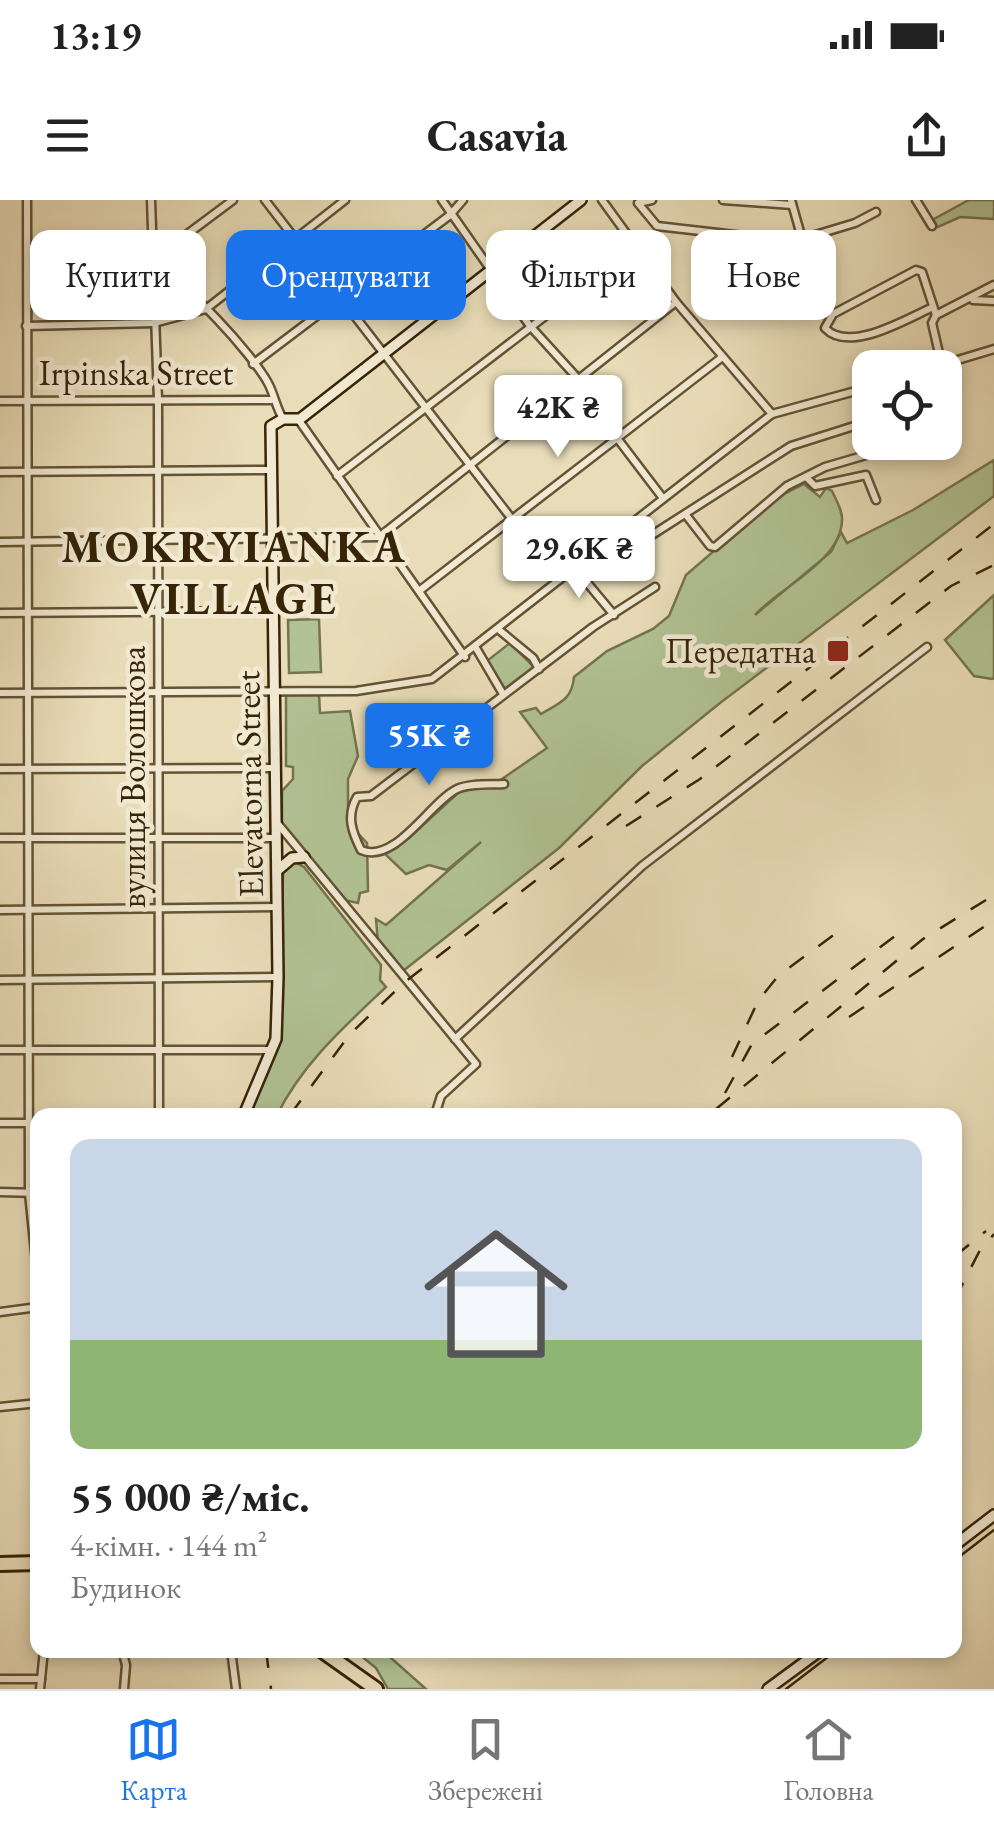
<!DOCTYPE html>
<html lang="uk">
<head>
<meta charset="utf-8">
<style>
  :root { --surface:#fff; --page:#f2f2f2; --text:#222; --muted:#767676; --line:#e0e0e0; --accent:#1a73e8 }
  body { margin:0; font-family:"EB Garamond",serif; background:var(--page); color:var(--text); height:100vh; display:flex; flex-direction:column; font-size:38px; white-space:nowrap }
  * { box-sizing:border-box; margin:0 }
  p { font-size:32px; color:var(--muted) }
  .icon { flex:none; width:55px; height:55px; fill:none; stroke:currentColor; stroke-width:2; stroke-linecap:round; stroke-linejoin:round }
  .map { position:relative; flex:1; overflow:hidden }
  .panel { position:absolute; left:30px; top:908px; width:932px; height:550px; display:flex; flex-direction:column; background:var(--surface); border-radius:20px; box-shadow:0 5px 15px #0003 }
  .panel>* { flex:none }
  .guide { position:absolute; left:30px; top:30px; width:935px; height:90px; display:flex; gap:20px }
  .fabs { position:absolute; left:852px; top:150px; display:grid; gap:20px }
  .fabs a { display:grid; place-items:center; width:110px; height:110px; border-radius:20px; background:var(--surface); box-shadow:0 5px 15px #0003; font-size:50px }
  .price { position:absolute; translate:-50% -85px; padding:0 22px; border-radius:10px; background:#fff; color:#222; font-size:32px; line-height:65px; filter:drop-shadow(0 2px 5px #0008) }
  .price::after { content:''; position:absolute; left:50%; top:60px; width:30px; height:22px; margin-left:-15px; background:inherit; clip-path:polygon(0 0,100% 0,50% 100%) }
  .price.selected { background:var(--accent); color:#fff }
  ul { padding:0; list-style:none }
  li { display:grid; align-content:center; gap:20px; height:530px; padding:0 40px }
  li+li { border-top:2px solid var(--line) }
  li span { display:grid; place-items:center; height:310px; border-radius:20px; color:#555 }
  li>.icon { margin-inline-start:auto }
  span .icon { width:180px; height:180px; fill:#fffc; stroke-width:1 }
  li b { font-size:42px }
  .tag { padding:0 35px; border-radius:20px; background:var(--surface); box-shadow:0 5px 15px #0003; font-size:35px; line-height:90px }
  .tag.selected { background:var(--accent); color:#fff }
  .status { display:flex; justify-content:space-between; align-items:center; height:70px; padding:0 50px; background:var(--surface); direction:ltr }
  .status svg { height:28px; fill:currentColor }
  header { display:flex; justify-content:space-between; align-items:center; height:130px; padding:0 40px; background:var(--surface); font-size:45px; font-weight:700 }
  .dock { display:flex; justify-content:space-around; align-items:center; height:140px; border-top:2px solid var(--line); background:var(--surface); font-size:28px; color:var(--muted) }
  .dock a { display:grid; justify-items:center; gap:5px }
  .dock .selected { color:var(--accent) }
  .map>svg:first-child { display:block }
  .green { fill:#b1c294; stroke:#74744e; stroke-width:2.5 }
  .lines { fill:none; stroke-linecap:round; stroke-linejoin:round }
  .street-casing { stroke:#645334; stroke-width:11 }
  .secondary-casing { stroke:#372508; stroke-width:14 }
  .highway-casing { stroke:#372508; stroke-width:18 }
  .street { stroke:#f1e9d2; stroke-width:6 }
  .secondary { stroke:#f1e9d2; stroke-width:9 }
  .highway { stroke:#e9ddb9; stroke-width:12 }
  .tram { stroke:#372508; stroke-width:2.5 }
  .rail { stroke:#372508; stroke-width:2.5; stroke-dasharray:18 18; stroke-linecap:butt }
  .poi-dot { fill:#8f2418; stroke:#f1e9d2; stroke-width:4 }
  .labels { text-anchor:middle; stroke-width:9; stroke-linejoin:round; paint-order:stroke }
  .street-label { font-size:35px; fill:#372508; stroke:#f1e9d2 }
  .poi-label { font-size:35px; fill:#372508; stroke:#f1e9d2; text-anchor:end }
  .district-label { font-size:45px; font-weight:bold; letter-spacing:2.5px; fill:#372508; stroke:#f1e9d2 }
</style>
</head>
<body>
<div class="status"><b>13:19</b><svg viewBox="0 0 49 12"><path d="M0 12V9h3v3zM5 12V6h3v6zM10 12V3h3v9zM15 12V0h3v12zM26 1h20v11H26zM47 4h2v5h-2z"/></svg></div>
<header><svg class="icon" aria-label="menu" viewBox="0 0 24 24"><path d="M4 6h16M4 12h16M4 18h16"/></svg>Casavia<svg class="icon" aria-label="share" viewBox="0 0 24 24"><path d="M12 15V3M7 8l5-5 5 5M5 13v7h14v-7"/></svg></header>
<div class="map">
<svg width="994" height="1489" viewBox="0 0 994 1489">
  <rect width="100%" height="100%" fill="#e9ddb9"/>
  <filter id="stains"><feTurbulence type="fractalNoise" baseFrequency=".002" numOctaves="4"/><feColorMatrix values="0 0 0 0 .2 0 0 0 0 .09 0 0 0 0 .02 0 0 0 .5 -.17"/></filter>
  <radialGradient id="worn" r=".72"><stop offset=".6" stop-color="#630" stop-opacity="0"/><stop offset="1" stop-color="#630" stop-opacity=".3"/></radialGradient>
  <g class="green">
    <path d="M969,0H994V19L960,17L938,27L932,20Z"/>
    <path d="M994,260V296L720,503L642,566L559,648L403,771L378,743L376,719L386,725L481,642L447,670L429,665L406,674L385,654L409,638L458,593L476,582L496,583L547,548L520,512L536,508L541,514C559,503 572,500 574,477L607,451L653,429L669,416L686,375L774,299L804,284L820,297L826,288L832,291C836,300 843,311 842,321C840,362 779,388 755,415L831,352L841,332L847,343L913,310Z"/>
    <path d="M994,395V478L992,479L974,476L945,440Z"/>
    <path d="M319,419L321,472L289,473L288,420Z"/>
    <path d="M510,443L535,468L505,490L487,461Z"/>
    <path d="M286,494H319L320,513L350,511L358,556L348,579V623L367,643L368,691L360,693L358,703L340,699L282,624V591L293,579V567L286,566Z"/>
    <path d="M295,662L304,667L381,765L380,780L386,787C344,827 303,863 277,915H247L279,830L283,673Z"/>
    <path d="M354,1450H382L426,1489H388L376,1468Z"/>
  </g>
  <g class="lines">
    <defs>
      <g id="street">
        <path d="M27,0L29,993L38,1082"/>
        <path d="M151,0L158,200L159,915"/>
        <path d="M233,0L166,50L153,67C183,77 253,155 268,183C274,194 276,207 283,219"/>
        <path d="M265,0L559,380"/>
        <path d="M442,0L530,126L601,204L613,223L617,238L662,297"/>
        <path d="M602,0L676,102L772,214"/>
        <path d="M652,0L638,3L657,26L787,41L802,39L791,0"/>
        <path d="M723,0L792,5"/>
        <path d="M916,0L932,26"/>
        <path d="M802,39L855,23L876,12"/>
        <path d="M28,48L153,49"/>
        <path d="M973,100L994,101"/>
        <path d="M933,107C906,119 849,154 825,128L833,114L916,70L922,72L936,115"/>
        <path d="M26,126L154,123L206,109L345,0"/>
        <path d="M941,162L932,123L936,115L994,85"/>
        <path d="M253,164L450,15L463,0"/>
        <path d="M931,168L994,149"/>
        <path d="M0,201L271,200"/>
        <path d="M298,219L465,457"/>
        <path d="M0,272L270,270"/>
        <path d="M337,276L635,47"/>
        <path d="M807,278L815,286L866,275L876,300"/>
        <path d="M686,315L710,346L715,347L787,286L825,267L873,253"/>
        <path d="M627,325L641,342L791,246L870,221"/>
        <path d="M0,342L379,337L676,102"/>
        <path d="M579,363L589,385L614,415"/>
        <path d="M419,391L721,158"/>
        <path d="M0,413L273,411"/>
        <path d="M498,429L533,458L539,469"/>
        <path d="M476,448L503,494"/>
        <path d="M0,493L356,491L432,479L772,214L870,187"/>
        <path d="M0,569L275,568"/>
        <path d="M504,584C489,585 470,583 457,589C430,602 395,665 361,650C352,632 346,616 357,597L371,596L593,427L655,387"/>
        <path d="M278,624L476,864L441,896L435,915"/>
        <path d="M0,638H277"/>
        <path d="M0,710L278,707"/>
        <path d="M0,780L278,777"/>
        <path d="M455,839L642,666L927,447"/>
        <path d="M0,850H271"/>
        <path d="M0,923H38"/>
        <path d="M0,992L38,993"/>
        <path d="M0,1112L38,1107"/>
        <path d="M0,1207L38,1203"/>
        <path d="M122,1450L126,1465L124,1489"/>
        <path d="M231,1450L236,1489"/>
        <path d="M0,1479H41"/>
        <path d="M40,1489L44,1450"/>
      </g>
      <g id="secondary">
        <path d="M279,669L292,658L304,657"/>
        <path d="M244,915L276,839L278,777L271,226L283,219H300L581,0"/>
        <path d="M955,1345L994,1315"/>
        <path d="M768,1489L821,1450"/>
      </g>
      <g id="highway">
        <path d="M0,1364L38,1363"/>
        <path d="M321,1450L376,1489"/>
      </g>
    </defs>
    <use href="#street" class="street-casing"/>
    <use href="#secondary" class="secondary-casing"/>
    <use href="#highway" class="highway-casing"/>
    <use href="#street" class="street"/>
    <use href="#secondary" class="secondary"/>
    <use href="#highway" class="highway"/>
    <g class="tram">
      <path d="M955,1360L994,1330"/>
      <path d="M786,1489L837,1450"/>
    </g>
    <g class="rail">
      <path d="M626,626L700,579L951,386L994,365"/>
      <path d="M849,817L994,720"/>
      <path d="M732,857L758,801L778,776L847,725"/>
      <path d="M725,893L752,844L895,736"/>
      <path d="M716,909L923,739L994,695"/>
      <path d="M290,915L350,834L405,782L994,324"/>
      <path d="M955,1056L986,1031"/>
      <path d="M955,1099L979,1052L994,1034"/>
      <path d="M266,1450L271,1489"/>
    </g>
  </g>
  <rect class="poi-dot" x="826" y="439" width="24" height="24" rx="5"/>
  <g class="labels">
    <g class="street-label">
      <text x="136" y="185">Irpinska Street</text>
      <text transform="translate(133 577) rotate(-90)" y="12">вулиця Волошкова</text>
      <text transform="translate(249 584) rotate(-91)" y="12">Elevatorna Street</text>
    </g>
    <g class="poi-label">
      <text x="816" y="463">Передатна</text>
    </g>
    <g class="district-label">
      <text x="234" y="362">MOKRYIANKA<tspan x="234" dy="52">VILLAGE</tspan></text>
    </g>
  </g>
  <rect width="100%" height="100%" filter="url(#stains)"/>
  <rect width="100%" height="100%" fill="url(#worn)"/>
</svg>
<div class="fabs">
<a><svg class="icon" aria-label="locate" viewBox="0 0 24 24"><circle cx="12" cy="12" r="6"/><path d="M12 2v4M12 18v4M2 12h4M18 12h4"/></svg></a>
</div>
<b class="price" style="left:558px;top:260px">42K ₴</b>
<b class="price" style="left:579px;top:401px">29.6K ₴</b>
<b class="price selected" style="left:429px;top:588px">55K ₴</b>
<div class="guide">
<a class="tag">Купити</a>
<a class="tag selected">Орендувати</a>
<a class="tag">Фільтри</a>
<a class="tag">Нове</a>
</div>
<section class="panel">
<ul>
<li><span style="background:linear-gradient(#c9d6e8 65%,#8fb573 0)"><svg class="icon" aria-label="home" viewBox="0 0 24 24"><path d="M3 11l9-7 9 7M6 9v11h12V9"/></svg></span><div><b>55 000 ₴/міс.</b><p>4-кімн. · 144 m²</p><p>Будинок</p></div></li>
</ul>
</section>
</div>
<nav class="dock">
<a class="selected"><svg class="icon" aria-label="map" viewBox="0 0 24 24"><path d="M3 6l6-2 6 2 6-2v14l-6 2-6-2-6 2zM9 4v14M15 6v14"/></svg>Карта</a>
<a><svg class="icon" aria-label="saved" viewBox="0 0 24 24"><path d="M7 4h10v16l-5-4-5 4z"/></svg>Збережені</a>
<a><svg class="icon" aria-label="home" viewBox="0 0 24 24"><path d="M3 11l9-7 9 7M6 9v11h12V9"/></svg>Головна</a>
</nav>
</body>
</html>
